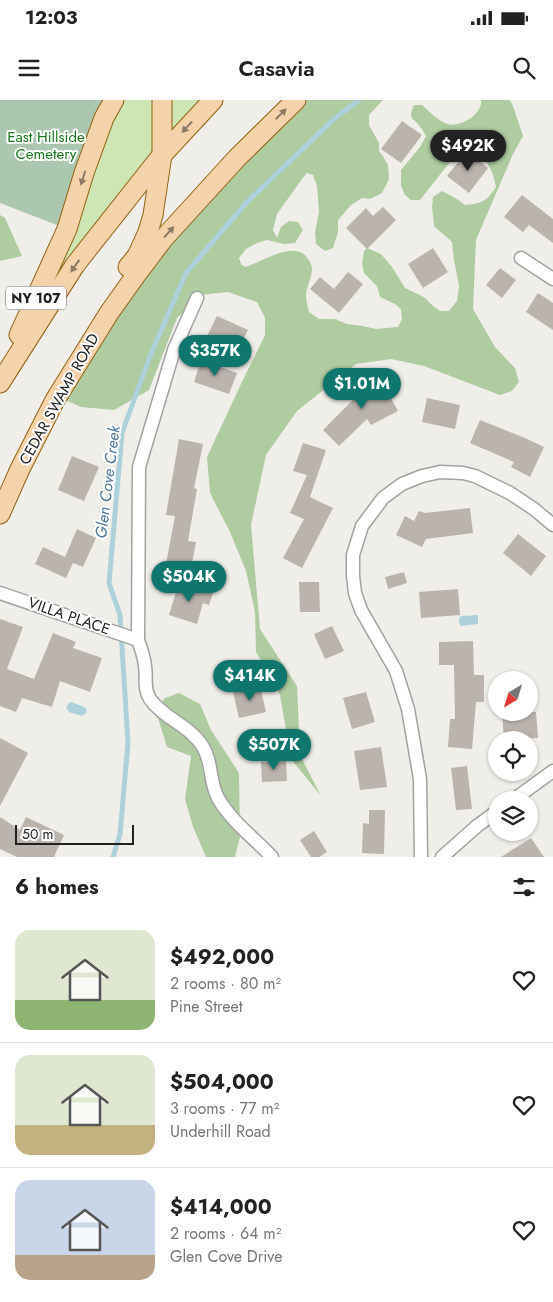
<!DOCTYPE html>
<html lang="en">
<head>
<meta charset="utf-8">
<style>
  :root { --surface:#fff; --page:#f2f2f2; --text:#222; --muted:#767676; --line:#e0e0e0; --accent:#0f766e }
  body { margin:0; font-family:Jost,sans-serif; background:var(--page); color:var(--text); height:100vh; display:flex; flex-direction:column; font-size:19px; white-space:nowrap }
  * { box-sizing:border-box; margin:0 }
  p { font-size:16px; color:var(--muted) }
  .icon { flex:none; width:28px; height:28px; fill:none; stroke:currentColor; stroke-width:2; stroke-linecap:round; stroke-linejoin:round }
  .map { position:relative; height:757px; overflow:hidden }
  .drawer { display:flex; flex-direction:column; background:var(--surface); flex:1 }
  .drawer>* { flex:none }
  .needle { width:32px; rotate:218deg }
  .fabs { position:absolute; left:488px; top:571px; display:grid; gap:10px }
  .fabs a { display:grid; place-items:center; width:50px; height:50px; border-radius:50%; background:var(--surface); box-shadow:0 1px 4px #0004; font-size:25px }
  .scale { position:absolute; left:15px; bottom:12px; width:119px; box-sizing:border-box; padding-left:5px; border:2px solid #212121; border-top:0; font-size:14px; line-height:18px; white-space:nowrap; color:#212121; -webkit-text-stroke:4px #fff; paint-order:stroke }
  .price { position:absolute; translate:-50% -42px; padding:0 11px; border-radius:18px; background:var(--accent); color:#fff; font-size:16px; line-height:32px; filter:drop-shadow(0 1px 2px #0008) }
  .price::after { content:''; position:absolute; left:50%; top:30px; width:15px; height:11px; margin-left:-8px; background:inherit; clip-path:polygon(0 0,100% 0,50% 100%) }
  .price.on { background:#222; color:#fff }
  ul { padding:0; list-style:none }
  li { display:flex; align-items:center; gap:15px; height:125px; padding:0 15px }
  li+li { border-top:1px solid var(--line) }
  li span { display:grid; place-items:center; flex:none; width:140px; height:100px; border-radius:15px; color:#555 }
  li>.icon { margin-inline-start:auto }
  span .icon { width:60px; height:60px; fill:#fffc; stroke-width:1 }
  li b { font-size:21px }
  h2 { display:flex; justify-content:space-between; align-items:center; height:60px; padding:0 15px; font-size:21px }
  .status { display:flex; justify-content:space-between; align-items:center; height:35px; padding:0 25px; background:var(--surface); direction:ltr }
  .status svg { height:14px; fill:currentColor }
  header { display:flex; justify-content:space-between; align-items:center; height:65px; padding:0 15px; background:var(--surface); font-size:22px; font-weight:600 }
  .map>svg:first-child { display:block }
  .grass { fill:#cee5b4 }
  .forest { fill:#afcca1 }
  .cemetery { fill:#acc7af }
  .water { fill:#add1da }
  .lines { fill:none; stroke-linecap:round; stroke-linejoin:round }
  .stream { stroke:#add1da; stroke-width:5 }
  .building { fill:#bab3ae }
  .street-casing { stroke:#a2a2a2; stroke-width:15 }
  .primary-casing { stroke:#90610e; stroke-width:21 }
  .street { stroke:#fff; stroke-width:12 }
  .primary { stroke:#f4d2aa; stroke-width:19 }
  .oneway { fill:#8a7a66 }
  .labels { text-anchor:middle; stroke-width:4; stroke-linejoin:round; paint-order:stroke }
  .shield { fill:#fff; stroke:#646464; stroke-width:1 }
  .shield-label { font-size:14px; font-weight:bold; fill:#212121 }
  .park-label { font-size:15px; fill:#17771c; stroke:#fff }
  .street-label { font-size:15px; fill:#212121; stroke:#fff }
  .water-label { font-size:16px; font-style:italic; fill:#4e779a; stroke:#fff }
</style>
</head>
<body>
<div class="status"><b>12:03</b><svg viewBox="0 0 49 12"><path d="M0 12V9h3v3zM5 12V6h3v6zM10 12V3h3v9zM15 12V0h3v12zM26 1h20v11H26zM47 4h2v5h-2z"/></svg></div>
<header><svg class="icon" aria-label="menu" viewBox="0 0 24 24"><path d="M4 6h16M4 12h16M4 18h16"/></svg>Casavia<svg class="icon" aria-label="search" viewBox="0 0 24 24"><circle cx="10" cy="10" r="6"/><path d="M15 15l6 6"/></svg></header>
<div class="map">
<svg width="553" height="757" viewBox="0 0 553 757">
  <rect width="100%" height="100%" fill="#f0eee9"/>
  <path class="grass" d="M115,0H211L30,224Z"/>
  <g class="forest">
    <path d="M293,0H383L369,15V25L379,43V51L384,58L388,65L389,79L382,93L370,99L362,98L351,105L338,120V132L333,148L325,151L316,144L315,132L319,112L317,86L313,75L307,73L302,79L277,114L273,130L277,138L281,127L289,121L298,122L303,130L295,143L284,144L267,140L257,143L246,149L239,158L241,164L245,167C260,163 290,142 305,155C308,159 312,163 312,169C312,178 306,187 306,196C306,201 308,207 309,212L319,219H335L347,224L363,226L376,229L398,227L402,219L401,209L395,204L380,197L377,186L364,173L362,164L364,151L367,148L381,154L392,167L405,188L424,197L433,206L440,211H449L457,201L459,186L454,160L452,142L434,126L432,107L433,97L442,91L457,99L465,105C482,103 486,102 496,87C492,65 486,61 470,45H466L461,48L420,100H411L405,95L401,86V70L420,47L426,36C424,33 423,30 421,28C414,17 407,21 414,5H422C430,12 437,20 447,24C460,28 483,14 481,0H510L513,6L523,36L513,54L476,140L473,209L495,247L515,268L519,282L512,291L500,295L424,266L391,259L356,264L297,311L266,355L251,425L260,529L297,586L300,655L321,696L291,659L280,595L256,552L255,512L246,471L230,432L210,393L207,357L240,286L265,235V218L257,202L228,192L201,195L177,218L149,290L114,310L81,307L54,295L93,234Z"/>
    <path d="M0,115L5,118L22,156L0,161Z"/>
    <path d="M179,593L200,604L211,630L239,673L240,737L235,757H206L193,727L185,699L191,656L167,647L156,612L165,598Z"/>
  </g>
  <path class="cemetery" d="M0,0H114L67,129L0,103Z"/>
  <g class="water">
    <path d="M478,515V524L461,526C458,522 458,520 461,516Z"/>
    <path d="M71,602L84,607L87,609L86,613L82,616L69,612L66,607L69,603Z"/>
  </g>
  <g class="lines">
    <path class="stream" d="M113,757L120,734L128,643L120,515L109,483L122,333L150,256L186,173L247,102L334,19L359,0"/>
  </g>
  <g class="building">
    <path d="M402,21L422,35L401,63L381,49Z"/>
    <path d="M467,51L488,68L469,93L447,76Z"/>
    <path d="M522,95L553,119V143L529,125L523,132L504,117Z"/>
    <path d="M383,107L396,120L367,149L346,128L366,108L373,116Z"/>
    <path d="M433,148L448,172L423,188L408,164Z"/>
    <path d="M500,168L516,180L502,198L486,185Z"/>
    <path d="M348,172L363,184L339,213L310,189L320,177L334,189Z"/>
    <path d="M538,193L553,203V230L526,212Z"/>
    <path d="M217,216L248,230L238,250L207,236Z"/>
    <path d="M201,260L237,273L229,294L194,282Z"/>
    <path d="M379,276L398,311L371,325L367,319L339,346L323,330L356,297L352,289Z"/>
    <path d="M427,298L460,305L455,329L422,322Z"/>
    <path d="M480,320L525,338L544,347L530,377L511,367L514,362L470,343Z"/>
    <path d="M179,339L203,344L194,388L197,389L188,441L196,442L190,474L165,469L175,416L166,415Z"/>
    <path d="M303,343L326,350L310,397L333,408L302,468L283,458L304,419L290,413L307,375L293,371Z"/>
    <path d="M72,356L99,367L84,401L58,390Z"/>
    <path d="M470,408L473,433L426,439L422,447L396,435L405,416L414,421L419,411L425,413Z"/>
    <path d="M77,429L96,438L83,467L73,463L66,478L35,464L43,447L65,457Z"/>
    <path d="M518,434L546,456L531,476L503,453Z"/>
    <path d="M404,472L407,483L388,489L385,477Z"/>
    <path d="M179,482L213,493L209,505L203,503L197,524L169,515Z"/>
    <path d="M299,482H319L320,512H300Z"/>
    <path d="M458,489L460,515L421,518L419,492Z"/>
    <path d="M0,519L23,527L7,569L34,579L53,533L76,542L73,548L102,558L90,592L60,581L52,607L22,598L16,612L0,606Z"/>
    <path d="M332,526L344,551L325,559L314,534Z"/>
    <path d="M473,541L474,575H484V602H476L472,649L448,647L450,619H455L454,565H439V542Z"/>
    <path d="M260,586L266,612L239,618L233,592Z"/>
    <path d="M366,592L375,622L352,629L343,598Z"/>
    <path d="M502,612H536L538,638L504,640Z"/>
    <path d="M0,638L28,653L0,706Z"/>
    <path d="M381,647L387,687L360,690L354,651Z"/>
    <path d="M286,661L287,681L262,682L261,662Z"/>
    <path d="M467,666L472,709L456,710L451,668Z"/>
    <path d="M369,710H385L384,754L362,753L363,723L369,724Z"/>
    <path d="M0,717L20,730L26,717L64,735L54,757H17L0,749Z"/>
    <path d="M314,731L327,752L319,757H311L300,740Z"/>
    <path d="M531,738L544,757H501Z"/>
  </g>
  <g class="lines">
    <defs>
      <g id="street">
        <path d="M521,158L553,179"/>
        <path d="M197,198L174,250L139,367L138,540C141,548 144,557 145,566C147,578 143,588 150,599C164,619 191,626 203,647C213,663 209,682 218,698C230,720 255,739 272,757"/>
        <path d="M0,493L138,540"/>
        <path d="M513,700L553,671"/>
        <path d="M421,757L420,679L408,609L396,571L361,510L355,493L353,476V455L362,426L383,398L402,384L422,376L440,372L463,373L475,376L510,393L534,409L553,425"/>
        <path d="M442,757L477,726L496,712"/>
      </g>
      <g id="primary">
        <path d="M128,167L137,156L148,132L153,115L162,55V0"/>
        <path d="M19,235L67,129L84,73L104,18L114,0"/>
        <path d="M0,283L75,165L162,55L213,0"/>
        <path d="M0,414L20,369L55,300L109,213L136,175L164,138L237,58L296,0"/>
      </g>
    </defs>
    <use href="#street" class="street-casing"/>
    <use href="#primary" class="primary-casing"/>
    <use href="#street" class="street"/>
    <use href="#primary" class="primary"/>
  </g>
  <defs><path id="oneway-solid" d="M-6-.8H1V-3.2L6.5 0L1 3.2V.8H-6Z" transform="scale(1.25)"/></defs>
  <g class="oneway">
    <use href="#oneway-solid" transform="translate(281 14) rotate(-45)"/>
    <use href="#oneway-solid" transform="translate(187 27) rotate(133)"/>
    <use href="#oneway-solid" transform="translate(83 78) rotate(108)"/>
    <use href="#oneway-solid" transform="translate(169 132) rotate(-48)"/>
    <use href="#oneway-solid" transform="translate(75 166) rotate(125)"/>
  </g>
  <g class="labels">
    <rect class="shield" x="6" y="186.5" width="60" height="23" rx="4"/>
    <g class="shield-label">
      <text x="36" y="203">NY 107</text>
    </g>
    <g class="park-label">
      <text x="46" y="42">East Hillside<tspan x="46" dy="17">Cemetery</tspan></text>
    </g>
    <g class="street-label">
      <text transform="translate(59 299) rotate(-61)" y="5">CEDAR SWAMP ROAD</text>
      <text transform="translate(69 516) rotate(19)" y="5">VILLA PLACE</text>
    </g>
    <g class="water-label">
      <text transform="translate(107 382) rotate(-83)" y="6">Glen Cove Creek</text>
    </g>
  </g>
</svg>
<div class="fabs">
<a><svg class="needle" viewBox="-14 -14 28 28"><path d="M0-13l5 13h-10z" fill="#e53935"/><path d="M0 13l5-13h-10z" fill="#767676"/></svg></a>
<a><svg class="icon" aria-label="locate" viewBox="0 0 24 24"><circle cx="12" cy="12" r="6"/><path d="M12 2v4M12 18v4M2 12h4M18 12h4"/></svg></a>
<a><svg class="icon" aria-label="layers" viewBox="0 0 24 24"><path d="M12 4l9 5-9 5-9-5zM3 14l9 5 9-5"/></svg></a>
</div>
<div class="scale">50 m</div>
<b class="price on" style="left:468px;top:72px">$492K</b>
<b class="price" style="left:215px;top:277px">$357K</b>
<b class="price" style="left:362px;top:310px">$1.01M</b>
<b class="price" style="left:189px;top:503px">$504K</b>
<b class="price" style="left:250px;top:602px">$414K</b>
<b class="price" style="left:274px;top:671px">$507K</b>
</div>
<section class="drawer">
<h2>6 homes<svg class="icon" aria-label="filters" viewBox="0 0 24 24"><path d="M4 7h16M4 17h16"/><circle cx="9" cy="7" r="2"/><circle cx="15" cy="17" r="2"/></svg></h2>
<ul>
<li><span style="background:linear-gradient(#dfe7d0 70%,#8fb573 0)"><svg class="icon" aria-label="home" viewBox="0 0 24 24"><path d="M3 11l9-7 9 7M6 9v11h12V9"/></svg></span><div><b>$492,000</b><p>2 rooms · 80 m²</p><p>Pine Street</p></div><svg class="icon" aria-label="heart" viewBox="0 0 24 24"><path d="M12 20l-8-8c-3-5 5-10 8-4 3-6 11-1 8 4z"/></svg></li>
<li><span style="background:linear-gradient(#dfe7d0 70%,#c2b280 0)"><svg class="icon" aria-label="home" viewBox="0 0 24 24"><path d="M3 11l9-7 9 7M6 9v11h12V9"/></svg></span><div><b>$504,000</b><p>3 rooms · 77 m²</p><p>Underhill Road</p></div><svg class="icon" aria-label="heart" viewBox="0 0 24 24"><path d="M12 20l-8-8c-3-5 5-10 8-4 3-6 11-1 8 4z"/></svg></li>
<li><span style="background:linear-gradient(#c9d6e8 75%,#b9a48a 0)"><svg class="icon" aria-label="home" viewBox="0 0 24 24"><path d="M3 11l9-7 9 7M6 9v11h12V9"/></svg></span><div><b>$414,000</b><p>2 rooms · 64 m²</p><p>Glen Cove Drive</p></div><svg class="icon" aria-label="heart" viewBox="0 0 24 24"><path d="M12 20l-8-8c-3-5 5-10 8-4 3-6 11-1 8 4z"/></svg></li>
</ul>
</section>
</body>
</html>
